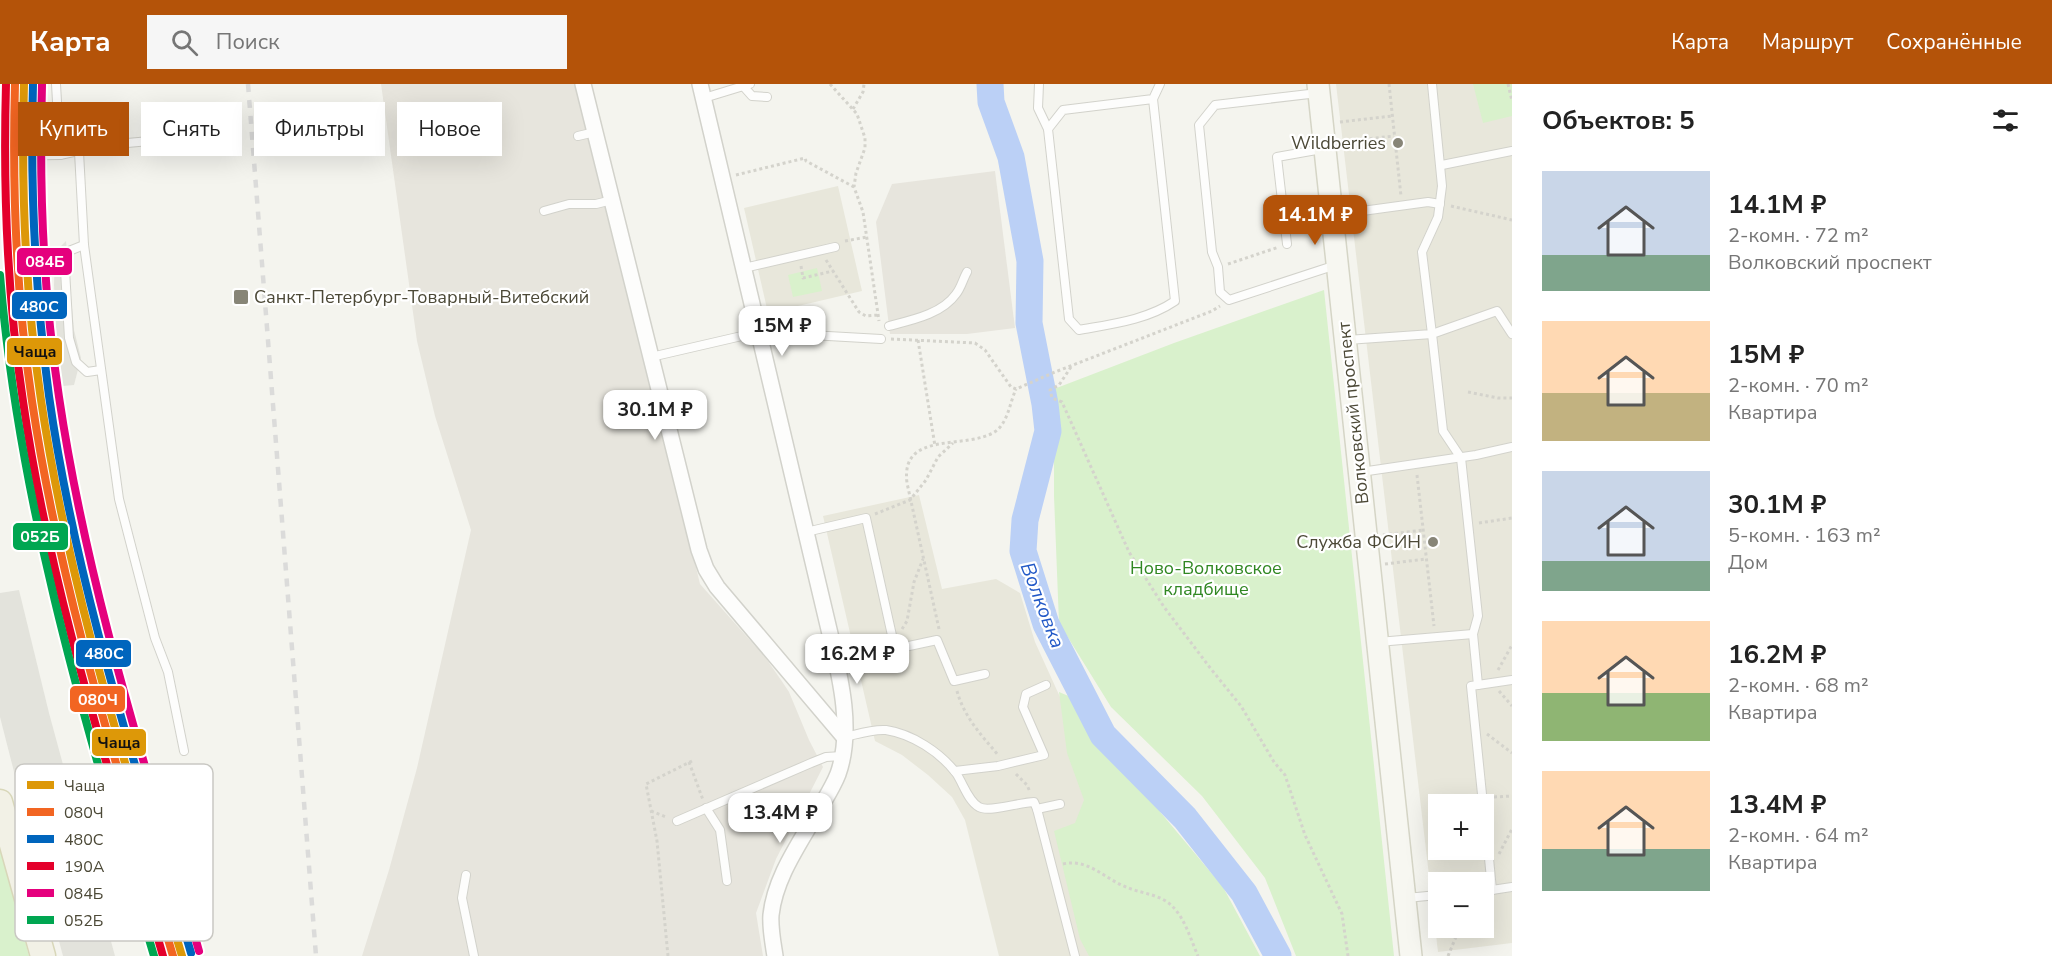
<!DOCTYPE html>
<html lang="ru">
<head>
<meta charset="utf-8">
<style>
  :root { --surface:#fff; --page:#f6f6f6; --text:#222; --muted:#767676; --accent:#b45309 }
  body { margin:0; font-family:"Nunito Sans",sans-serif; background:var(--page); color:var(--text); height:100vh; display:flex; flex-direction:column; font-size:22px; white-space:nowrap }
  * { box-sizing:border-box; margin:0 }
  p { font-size:20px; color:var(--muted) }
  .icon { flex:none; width:33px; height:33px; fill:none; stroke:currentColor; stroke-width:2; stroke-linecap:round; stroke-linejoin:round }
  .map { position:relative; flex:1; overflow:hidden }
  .details { display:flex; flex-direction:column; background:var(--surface); width:540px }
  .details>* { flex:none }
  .top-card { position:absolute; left:18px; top:18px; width:570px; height:54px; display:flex; gap:12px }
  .buttons { position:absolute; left:1428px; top:710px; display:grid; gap:12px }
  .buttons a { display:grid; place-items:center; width:66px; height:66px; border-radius:0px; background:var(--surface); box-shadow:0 6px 24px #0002; font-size:30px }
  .price { position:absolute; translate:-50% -51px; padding:0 14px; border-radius:12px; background:#fff; color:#222; font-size:20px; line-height:39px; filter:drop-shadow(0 2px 3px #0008) }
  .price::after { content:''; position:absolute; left:50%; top:36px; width:18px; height:14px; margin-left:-9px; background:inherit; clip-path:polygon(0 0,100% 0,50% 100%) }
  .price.selected { background:var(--accent); color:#fff }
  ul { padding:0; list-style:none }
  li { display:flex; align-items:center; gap:18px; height:150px; padding:0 30px }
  li span { display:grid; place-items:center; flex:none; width:168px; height:120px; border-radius:0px; color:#555 }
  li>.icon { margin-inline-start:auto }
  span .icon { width:72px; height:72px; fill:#fffc; stroke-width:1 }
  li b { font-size:26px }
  h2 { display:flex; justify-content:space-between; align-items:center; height:72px; padding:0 30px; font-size:26px }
  .chip { padding:0 21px; border-radius:0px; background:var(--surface); box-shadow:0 6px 24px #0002; font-size:21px; line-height:54px }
  .chip.selected { background:var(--accent); color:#fff }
  header { display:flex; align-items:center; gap:36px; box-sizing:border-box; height:84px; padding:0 30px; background:var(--accent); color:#fff }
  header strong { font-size:28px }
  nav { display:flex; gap:33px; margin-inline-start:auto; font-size:21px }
  .search { width:420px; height:54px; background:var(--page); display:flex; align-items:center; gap:15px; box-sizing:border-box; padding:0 21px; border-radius:0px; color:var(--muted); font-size:22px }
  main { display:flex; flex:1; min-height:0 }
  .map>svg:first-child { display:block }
  .residential { fill:#e8e7db; fill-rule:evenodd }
  .industrial { fill:#e7e5dd }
  .green { fill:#d9f1cc }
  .parking { fill:#e3e3dc }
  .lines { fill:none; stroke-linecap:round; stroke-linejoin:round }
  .river { stroke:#bbd0f6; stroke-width:27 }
  .lane-casing { stroke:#d2d2cb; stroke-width:10 }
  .street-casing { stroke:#d2d2cb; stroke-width:18 }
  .secondary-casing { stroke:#d5d5c6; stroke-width:24 }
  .primary-casing { stroke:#d8d7b9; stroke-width:27 }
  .path { stroke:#d4d3cc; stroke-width:3; stroke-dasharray:3 3; stroke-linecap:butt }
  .lane { stroke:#fdfdfc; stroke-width:8 }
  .street { stroke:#fdfdfc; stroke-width:15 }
  .secondary { stroke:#f7f7f1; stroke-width:21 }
  .primary { stroke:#f2f1e6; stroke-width:24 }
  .rail { stroke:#dbdbda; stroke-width:4.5; stroke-dasharray:8 8; stroke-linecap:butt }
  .rail-1-casing { stroke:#fff; stroke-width:12 }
  .rail-2-casing { stroke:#fff; stroke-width:12 }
  .rail-3-casing { stroke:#fff; stroke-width:12 }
  .rail-4-casing { stroke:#fff; stroke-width:12 }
  .rail-5-casing { stroke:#fff; stroke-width:12 }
  .rail-6-casing { stroke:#fff; stroke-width:12 }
  .rail-1 { stroke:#dd9808; stroke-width:8 }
  .rail-2 { stroke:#f26522; stroke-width:8 }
  .rail-3 { stroke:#0065bd; stroke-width:8 }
  .rail-4 { stroke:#e4002b; stroke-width:8 }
  .rail-5 { stroke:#e5007d; stroke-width:8 }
  .rail-6 { stroke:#00a651; stroke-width:8 }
  .poi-dot { fill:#878577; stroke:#fff; stroke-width:2 }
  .labels { text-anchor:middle; stroke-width:4.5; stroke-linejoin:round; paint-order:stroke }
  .poi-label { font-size:18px; fill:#4c4937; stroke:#fff; text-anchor:end }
  .street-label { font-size:18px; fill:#4c4937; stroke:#fff }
  .park-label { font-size:18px; fill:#308722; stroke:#fff }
  .water-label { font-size:20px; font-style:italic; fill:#2259c7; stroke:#fff }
  .key { fill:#fff; stroke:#c9c8c3; stroke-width:1.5 }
  .key-label { font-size:16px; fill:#4c4937 }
  .line-badge { stroke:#fff; stroke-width:2 }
  .badge-label { font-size:16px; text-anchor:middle; font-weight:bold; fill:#fff }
  .pale-badge-label { font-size:16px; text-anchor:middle; font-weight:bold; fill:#111 }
</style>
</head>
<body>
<header>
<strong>Карта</strong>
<div class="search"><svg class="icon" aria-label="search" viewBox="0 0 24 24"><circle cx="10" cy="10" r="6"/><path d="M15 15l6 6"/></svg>Поиск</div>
<nav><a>Карта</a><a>Маршрут</a><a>Сохранённые</a></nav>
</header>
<main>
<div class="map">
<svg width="1512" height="872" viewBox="0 0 1512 872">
  <rect width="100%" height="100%" fill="#f4f4ee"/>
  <g class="residential">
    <path d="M1336,0H1512V859L1438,868ZM1438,720H1484V765H1438ZM1438,798H1484V843H1438Z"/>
    <path d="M838,102L862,207L768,229L744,124Z"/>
    <path d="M919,411L942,505L996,495L1020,509L1035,558L1065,624L1163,872H999L965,736L952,713L928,691L902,671L875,657L823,432Z"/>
  </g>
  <g class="industrial">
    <path d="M381,0H578L610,124L700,500L765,573L781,596L789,608L809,656L823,683L776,775L756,829L763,872H362L389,786L417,684L471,446L435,332L417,257Z"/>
    <path d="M995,87L1015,244L967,250H890L876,138L892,100Z"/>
  </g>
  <g class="green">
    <path d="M1473,0H1512V32L1483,39Z"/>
    <path d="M817,184L822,207L793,213L788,191Z"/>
    <path d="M1324,206L1394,872H1296L1265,794L1202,712L1111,623L1059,539L1054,412V305L1174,259Z"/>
    <path d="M1059,608L1090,621L1120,670L1161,729L1223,803L1260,872H1089L1080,855L1054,747L1075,739L1084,716L1067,669Z"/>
    <path d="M0,764L29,872H30H0Z"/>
  </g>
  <g class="parking">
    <path d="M66,157L74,246L81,274L74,301L63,302L57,263L54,201L55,168Z"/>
    <path d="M19,506L49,629L115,872H63L22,719L0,633V509Z"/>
  </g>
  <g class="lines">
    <path class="river" d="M990,0L991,18L1011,73L1030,177L1029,239L1045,320L1048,347L1025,436L1023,467L1046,540L1103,651L1185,734L1244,809L1278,872"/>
    <defs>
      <g id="lane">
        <path d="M56,0L60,71"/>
        <path d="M1039,0L1038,24L1048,45"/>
        <path d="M744,3L752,12L767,13"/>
        <path d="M1318,9L1215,21L1199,41L1212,168L1218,183L1220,208L1229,216L1336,181"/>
        <path d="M704,14L750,0"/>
        <path d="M1153,15L1175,217C1147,236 1112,240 1079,246L1069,235L1048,45L1063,26L1153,15L1160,0"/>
        <path d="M578,52L595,48"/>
        <path d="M79,68L84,161L119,415L155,554L168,588L184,667"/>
        <path d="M0,72L60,71L105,61L172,55"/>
        <path d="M1442,81L1512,67"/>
        <path d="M544,127L569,120H596L612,116"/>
        <path d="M1333,131L1428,118L1440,120"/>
        <path d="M1287,160L1277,73L1322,65"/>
        <path d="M84,161L64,169L69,254L76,278L87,288L101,286"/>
        <path d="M744,184L835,163"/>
        <path d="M889,242C912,236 942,230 956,210C961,204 963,195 967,188"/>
        <path d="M1347,256L1432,250L1422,168L1438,133L1442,102L1432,0"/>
        <path d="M651,273L759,248L881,255"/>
        <path d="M1361,388L1476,371L1512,363"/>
        <path d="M806,448L866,434L895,565L838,582"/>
        <path d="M1378,558L1473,550"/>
        <path d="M895,565L937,556L954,597L985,590"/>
        <path d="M1478,601L1473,550L1478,532L1461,374L1443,347L1432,250L1497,227L1512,250"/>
        <path d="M845,653C858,650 872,645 886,646C912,650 940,668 956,689C963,699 968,717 979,723C989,729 1020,718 1034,718L1037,725L1075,872"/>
        <path d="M955,687L998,682L1044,671L1023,623L1026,610L1046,601"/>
        <path d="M1483,720L1471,602L1512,596"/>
        <path d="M1484,721L1492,806L1484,807"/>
        <path d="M706,724L720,746L727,797"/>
        <path d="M1037,725L1060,720"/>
        <path d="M677,737L811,679L826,673L842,672"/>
        <path d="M466,791L462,814L474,872"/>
        <path d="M1492,806L1512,803"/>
        <path d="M1406,814L1438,811"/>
      </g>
      <g id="street">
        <path d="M583,0L699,466L706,485L717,503L844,653"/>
        <path d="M700,0L831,554C841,596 853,648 838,690C833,703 825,715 818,727C800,759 775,793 771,831C770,844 773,859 775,872"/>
      </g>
      <path id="secondary" d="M1318,0L1411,872"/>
      <path id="primary" d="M0,718L43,872"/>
    </defs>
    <use href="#lane" class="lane-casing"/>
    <use href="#street" class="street-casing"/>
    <use href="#secondary" class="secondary-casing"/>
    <use href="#primary" class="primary-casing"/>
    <g class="path">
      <path d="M830,0L857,30L865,54V64L856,89L854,103L863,128L879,237"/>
      <path d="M1389,0L1401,112"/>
      <path d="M1508,0L1512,17"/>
      <path d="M853,25L863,8L864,0"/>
      <path d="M0,28H2V15L36,17L37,2H44L43,16H47"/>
      <path d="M1340,38L1392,32"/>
      <path d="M1340,58L1394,52"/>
      <path d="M736,91L805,74L806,77L854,103"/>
      <path d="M1451,122L1512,136"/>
      <path d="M845,157L867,153"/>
      <path d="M826,176L859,228L866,232L879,231"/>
      <path d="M1228,180L1279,163"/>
      <path d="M801,182L803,194L833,187"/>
      <path d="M891,255L975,259L985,266L1011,303L1016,305L1055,288L1212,227L1220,222"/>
      <path d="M918,256L935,362"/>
      <path d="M1071,283L1059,301L1050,306L1052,314L1062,318L1129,468L1164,523L1211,585L1241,622L1274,678L1285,691L1305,751L1342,830L1348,872"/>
      <path d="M1468,308L1498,314H1512"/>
      <path d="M1417,391L1434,542"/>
      <path d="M875,430L910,416L926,396L938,373L953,359"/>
      <path d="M1479,439L1512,434"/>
      <path d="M1383,451L1423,446"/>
      <path d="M1385,480L1426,475"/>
      <path d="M902,545L907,537L914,498L923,475"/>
      <path d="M939,545L907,399C900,345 967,367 996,347C1008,338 1010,318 1016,305"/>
      <path d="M1498,586L1512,561"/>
      <path d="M957,607C964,633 982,652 999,672"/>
      <path d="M1499,607L1512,622"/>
      <path d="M1487,650L1512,669"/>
      <path d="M689,678L703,716"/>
      <path d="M1016,690L1027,701L1030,708"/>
      <path d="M1494,713L1512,712"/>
      <path d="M651,727L666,733"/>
      <path d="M1499,770L1512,745"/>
      <path d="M1063,780C1088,774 1105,795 1126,803C1142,810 1161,810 1173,823C1185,835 1191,856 1198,872"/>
      <path d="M668,872L657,757L646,700L694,676"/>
      <path d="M1448,872L1460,843"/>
    </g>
    <use href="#lane" class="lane"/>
    <use href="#street" class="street"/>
    <use href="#secondary" class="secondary"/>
    <use href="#primary" class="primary"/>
    <path class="rail" d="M248,0L316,872"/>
    <defs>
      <path id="rail-1" d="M24,0C21,106 25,211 41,316C69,505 128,689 182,872"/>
      <path id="rail-2" d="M15,0C12,106 16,212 32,317C60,506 119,689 173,872"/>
      <path id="rail-3" d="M33,0C30,105 35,208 49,312C76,502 137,686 191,869"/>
      <path id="rail-4" d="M6,0C3,106 7,212 23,317C50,506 110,689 163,872"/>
      <path id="rail-5" d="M42,1C39,105 43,209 59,313C87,502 146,684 199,867"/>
      <path id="rail-6" d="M0,191C19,425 88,648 154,872"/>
    </defs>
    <use href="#rail-1" class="rail-1-casing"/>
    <use href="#rail-2" class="rail-2-casing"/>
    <use href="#rail-3" class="rail-3-casing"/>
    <use href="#rail-4" class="rail-4-casing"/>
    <use href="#rail-5" class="rail-5-casing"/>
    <use href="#rail-6" class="rail-6-casing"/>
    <use href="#rail-1" class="rail-1"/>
    <use href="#rail-2" class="rail-2"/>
    <use href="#rail-3" class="rail-3"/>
    <use href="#rail-4" class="rail-4"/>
    <use href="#rail-5" class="rail-5"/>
    <use href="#rail-6" class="rail-6"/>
  </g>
  <g class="poi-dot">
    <circle cx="1398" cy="59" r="6"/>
    <rect x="233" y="205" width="16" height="16" rx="3"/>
    <circle cx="1433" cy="458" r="6"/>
  </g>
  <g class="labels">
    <g class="poi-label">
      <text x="1386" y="65">Wildberries</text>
      <text x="254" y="219" text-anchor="start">Санкт-Петербург-Товарный-Витебский</text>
      <text x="1421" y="464">Служба ФСИН</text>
    </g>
    <g class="street-label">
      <text transform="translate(1353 329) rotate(-96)" y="6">Волковский проспект</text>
    </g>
    <g class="park-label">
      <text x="1206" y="490">Ново-Волковское<tspan x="1206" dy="21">кладбище</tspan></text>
    </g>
    <g class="water-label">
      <text transform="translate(1043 521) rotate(69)" y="7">Волковка</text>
    </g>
  </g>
  <rect x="15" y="680" width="198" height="177" rx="9" class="key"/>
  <rect x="27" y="697" width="27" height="8" fill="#dd9808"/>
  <rect x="27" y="724" width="27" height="8" fill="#f26522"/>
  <rect x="27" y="751" width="27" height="8" fill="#0065bd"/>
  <rect x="27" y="778" width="27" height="8" fill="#e4002b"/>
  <rect x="27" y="805" width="27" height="8" fill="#e5007d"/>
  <rect x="27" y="832" width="27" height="8" fill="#00a651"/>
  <g class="key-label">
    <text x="64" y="707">Чаща</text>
    <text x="64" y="734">080Ч</text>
    <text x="64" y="761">480С</text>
    <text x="64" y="788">190А</text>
    <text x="64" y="815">084Б</text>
    <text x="64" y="842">052Б</text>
  </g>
  <g class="line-badge">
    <rect x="16" y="163" width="57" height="29" rx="6" fill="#e5007d"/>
    <rect x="11" y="207" width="57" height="29" rx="6" fill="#0065bd"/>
    <rect x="6" y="253" width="57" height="29" rx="6" fill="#dd9808"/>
    <rect x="12" y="438" width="57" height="29" rx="6" fill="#00a651"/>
    <rect x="75" y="555" width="57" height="29" rx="6" fill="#0065bd"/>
    <rect x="69" y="601" width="57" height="28" rx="6" fill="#f26522"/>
    <rect x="91" y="644" width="56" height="29" rx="6" fill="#dd9808"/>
  </g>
  <g class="badge-label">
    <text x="45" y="183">084Б</text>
    <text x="39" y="228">480С</text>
    <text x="40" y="458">052Б</text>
    <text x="104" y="575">480С</text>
    <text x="98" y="621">080Ч</text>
  </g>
  <g class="pale-badge-label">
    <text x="35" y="273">Чаща</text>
    <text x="119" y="664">Чаща</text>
  </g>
</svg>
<div class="buttons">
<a>+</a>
<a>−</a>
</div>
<b class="price selected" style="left:1315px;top:162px">14.1M ₽</b>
<b class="price" style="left:782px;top:273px">15M ₽</b>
<b class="price" style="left:655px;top:357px">30.1M ₽</b>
<b class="price" style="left:857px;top:601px">16.2M ₽</b>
<b class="price" style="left:780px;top:760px">13.4M ₽</b>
<div class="top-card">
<a class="chip selected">Купить</a>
<a class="chip">Снять</a>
<a class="chip">Фильтры</a>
<a class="chip">Новое</a>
</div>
</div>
<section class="details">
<h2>Объектов: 5<svg class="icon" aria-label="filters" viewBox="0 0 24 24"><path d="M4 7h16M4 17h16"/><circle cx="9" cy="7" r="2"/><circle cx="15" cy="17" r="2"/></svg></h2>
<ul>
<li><span style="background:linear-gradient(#c9d6e8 70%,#7fa58c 0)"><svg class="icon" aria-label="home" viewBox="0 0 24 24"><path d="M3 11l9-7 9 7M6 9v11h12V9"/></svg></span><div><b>14.1M ₽</b><p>2-комн. · 72 m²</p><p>Волковский проспект</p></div></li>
<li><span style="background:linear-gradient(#ffd9b3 60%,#c2b280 0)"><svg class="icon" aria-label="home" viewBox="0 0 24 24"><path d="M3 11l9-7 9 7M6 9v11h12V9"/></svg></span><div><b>15M ₽</b><p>2-комн. · 70 m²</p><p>Квартира</p></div></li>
<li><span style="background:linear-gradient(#c9d6e8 75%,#7fa58c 0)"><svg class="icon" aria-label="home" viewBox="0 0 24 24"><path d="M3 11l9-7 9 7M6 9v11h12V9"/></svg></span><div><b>30.1M ₽</b><p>5-комн. · 163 m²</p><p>Дом</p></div></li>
<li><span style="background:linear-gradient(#ffd9b3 60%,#8fb573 0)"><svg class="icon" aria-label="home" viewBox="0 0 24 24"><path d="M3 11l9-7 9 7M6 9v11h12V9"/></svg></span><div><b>16.2M ₽</b><p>2-комн. · 68 m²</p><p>Квартира</p></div></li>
<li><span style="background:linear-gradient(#ffd9b3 65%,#7fa58c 0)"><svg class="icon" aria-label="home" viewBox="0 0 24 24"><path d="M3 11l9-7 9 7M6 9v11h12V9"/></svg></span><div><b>13.4M ₽</b><p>2-комн. · 64 m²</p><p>Квартира</p></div></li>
</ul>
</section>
</main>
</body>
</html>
